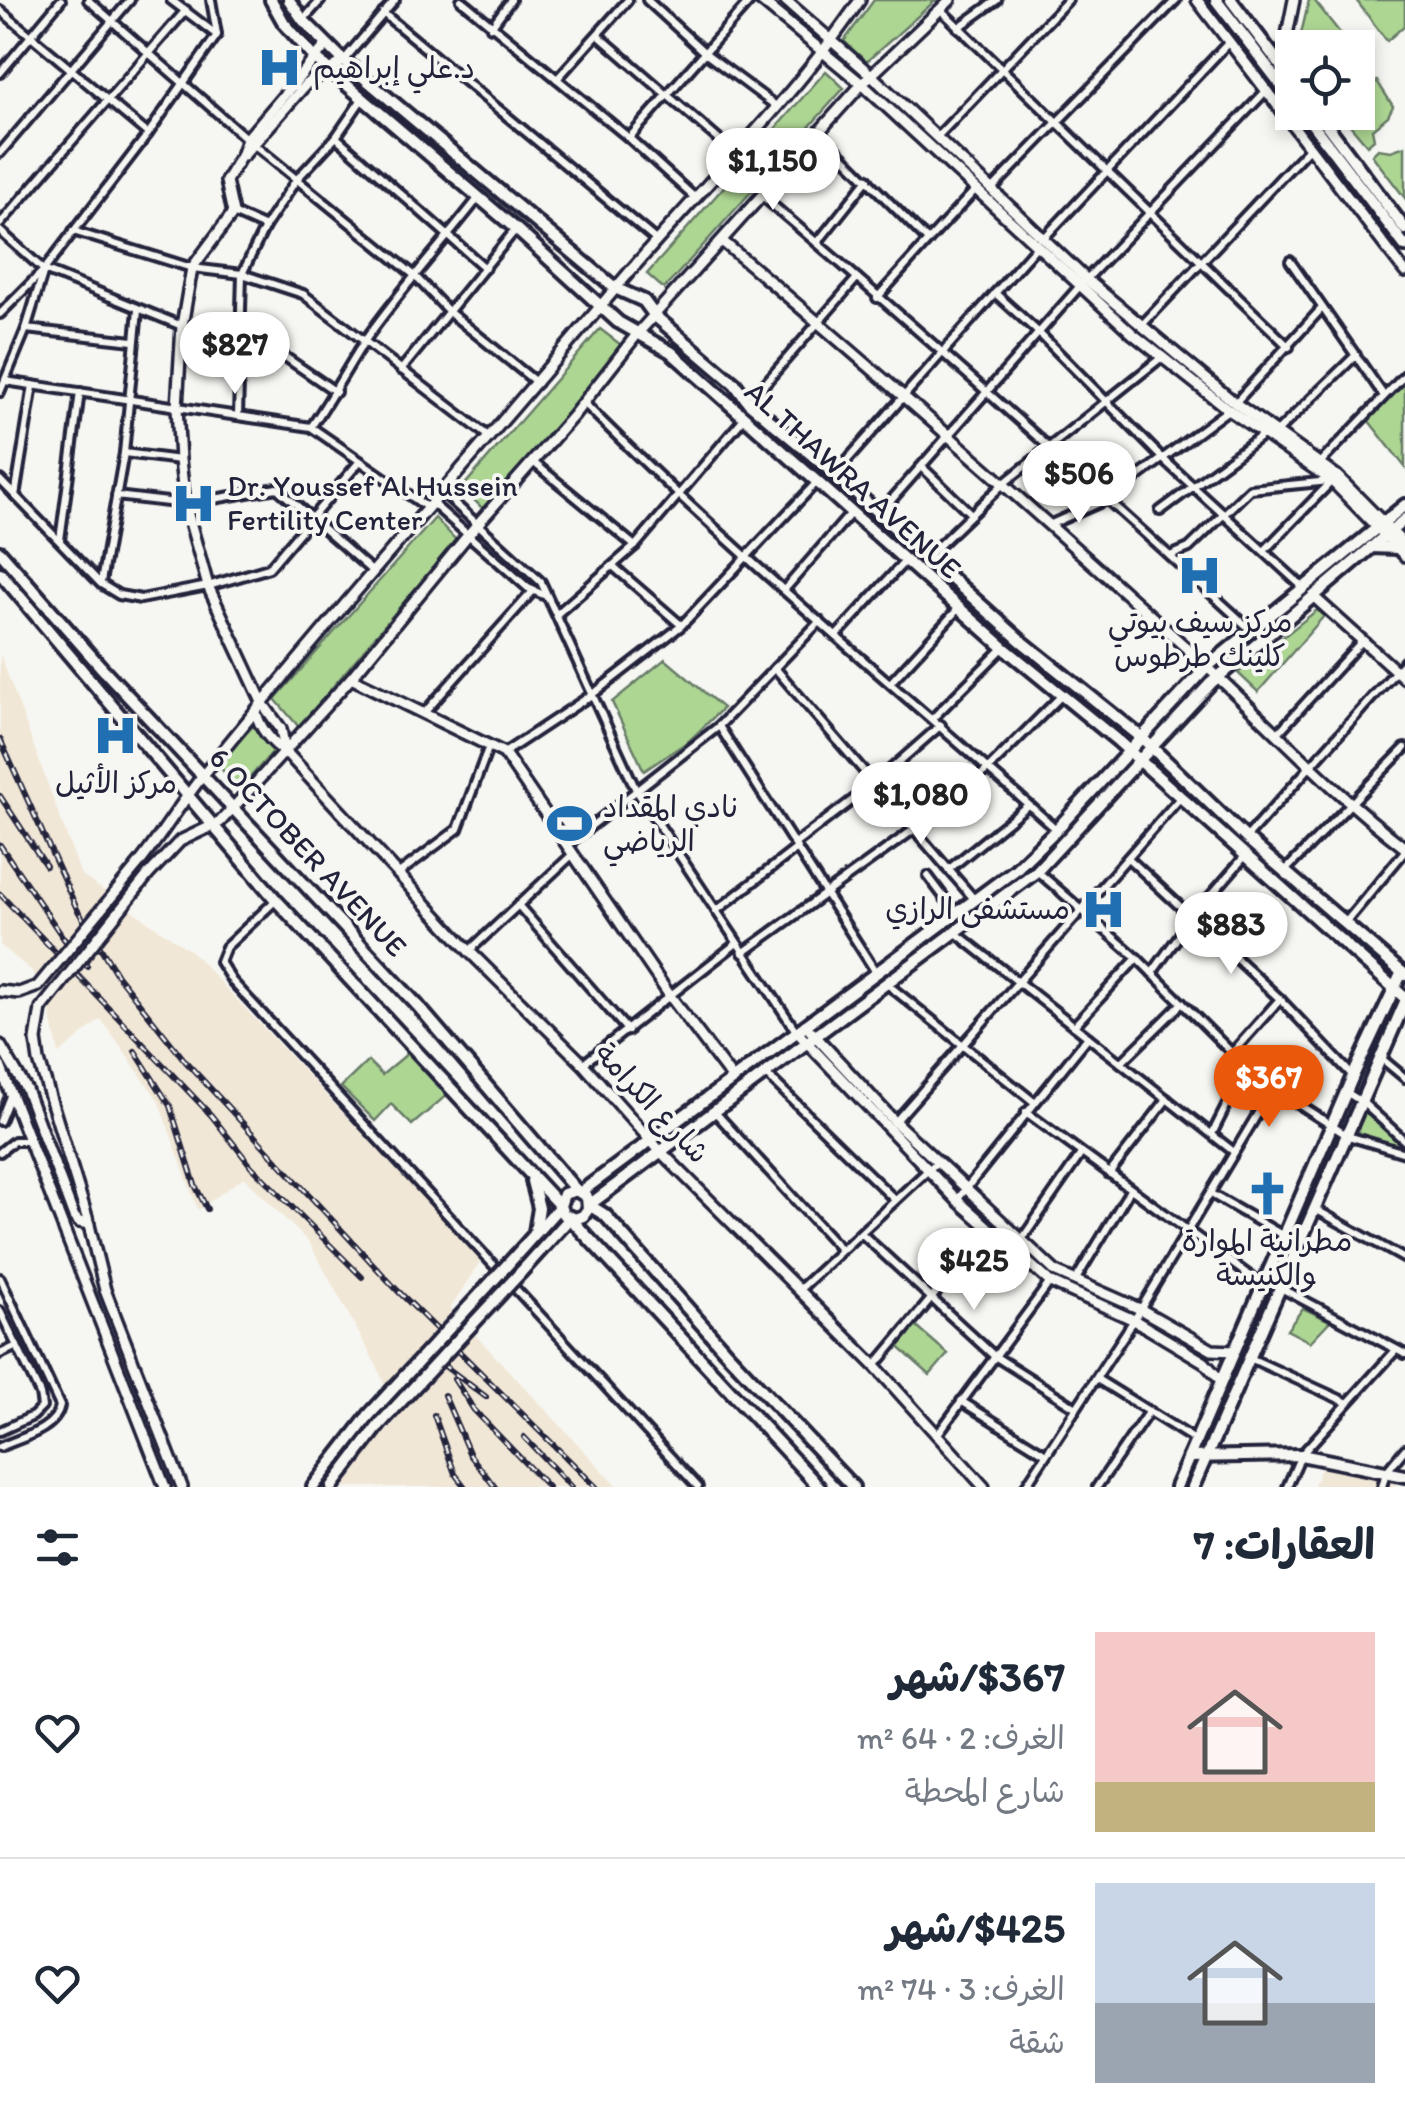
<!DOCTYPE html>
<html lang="ar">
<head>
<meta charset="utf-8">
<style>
  :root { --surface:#fff; --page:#f6f6f7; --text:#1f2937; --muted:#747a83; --line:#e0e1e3; --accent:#ea580c }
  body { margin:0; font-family:Itim,"Playpen Sans Arabic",sans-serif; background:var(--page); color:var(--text); direction:rtl; height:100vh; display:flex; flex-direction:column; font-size:38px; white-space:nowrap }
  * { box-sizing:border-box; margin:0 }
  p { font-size:32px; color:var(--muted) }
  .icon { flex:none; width:55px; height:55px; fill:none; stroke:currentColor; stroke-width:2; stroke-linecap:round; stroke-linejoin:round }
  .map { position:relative; height:1487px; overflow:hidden; direction:ltr }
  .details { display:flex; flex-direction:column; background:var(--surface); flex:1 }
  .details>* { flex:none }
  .buttons { position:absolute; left:1275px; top:30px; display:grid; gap:20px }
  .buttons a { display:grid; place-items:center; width:100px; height:100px; border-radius:0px; background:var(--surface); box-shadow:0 5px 15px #0003; font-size:50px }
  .price { position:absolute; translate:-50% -85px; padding:0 22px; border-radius:35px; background:#fff; color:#222; font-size:32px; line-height:65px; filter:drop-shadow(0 2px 5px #0008) }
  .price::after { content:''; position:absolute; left:50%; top:60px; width:30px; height:22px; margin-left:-15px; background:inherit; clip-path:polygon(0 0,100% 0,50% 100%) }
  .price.selected { background:var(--accent); color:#fff }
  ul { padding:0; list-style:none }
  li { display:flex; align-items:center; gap:30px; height:250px; padding:0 30px }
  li+li { border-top:2px solid var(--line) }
  li span { display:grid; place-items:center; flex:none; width:280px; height:200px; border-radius:0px; color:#555 }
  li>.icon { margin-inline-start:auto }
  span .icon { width:120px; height:120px; fill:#fffc; stroke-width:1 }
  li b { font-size:42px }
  h2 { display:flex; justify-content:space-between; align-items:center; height:120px; padding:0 30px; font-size:42px }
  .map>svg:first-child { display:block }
  .built { fill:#f1e7d6 }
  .green { fill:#add693; stroke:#687c67; stroke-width:2.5 }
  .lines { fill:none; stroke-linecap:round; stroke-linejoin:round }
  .minor-casing { stroke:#22223b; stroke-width:14 }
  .tertiary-casing { stroke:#22223b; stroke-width:16 }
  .secondary-casing { stroke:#22223b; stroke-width:18 }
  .primary-casing { stroke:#22223b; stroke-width:18 }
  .minor { stroke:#f6f6f2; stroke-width:6 }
  .tertiary { stroke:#f6f6f2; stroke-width:9 }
  .secondary { stroke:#f6f6f2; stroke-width:10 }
  .primary { stroke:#f6f6f2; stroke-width:10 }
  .rail-casing { stroke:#22223b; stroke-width:6 }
  .rail { stroke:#f6f6f2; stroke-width:2.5; stroke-dasharray:8; stroke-linecap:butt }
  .tertiary-bridge-casing { stroke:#22223b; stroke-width:16; stroke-linecap:butt }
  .primary-bridge-casing { stroke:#22223b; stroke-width:18; stroke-linecap:butt }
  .tertiary-bridge { stroke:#f6f6f2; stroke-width:9 }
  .primary-bridge { stroke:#f6f6f2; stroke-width:10 }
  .labels { text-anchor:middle; stroke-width:8; stroke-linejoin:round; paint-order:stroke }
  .poi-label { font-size:30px; fill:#22223b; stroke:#f6f6f2; text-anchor:start }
  .street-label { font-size:30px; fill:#22223b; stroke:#f6f6f2 }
</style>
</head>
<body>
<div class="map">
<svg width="1405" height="1487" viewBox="0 0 1405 1487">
  <rect width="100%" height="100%" fill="#f6f6f2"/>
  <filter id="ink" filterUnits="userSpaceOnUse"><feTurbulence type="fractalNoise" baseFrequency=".01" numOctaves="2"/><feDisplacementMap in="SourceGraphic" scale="20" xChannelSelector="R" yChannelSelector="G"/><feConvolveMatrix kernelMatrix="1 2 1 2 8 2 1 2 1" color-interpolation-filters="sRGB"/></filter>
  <g filter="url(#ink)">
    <g class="built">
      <path d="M0,654L81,875L192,952L481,1260L450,1308L618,1487H340L397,1419L378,1368L310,1244L244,1177L198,1210L158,1100L101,1019L59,1054L50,1011L32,971L0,945Z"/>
      <path d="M1323,1464L1396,1483L1394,1487H1313Z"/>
    </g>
    <g class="green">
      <path d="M874,0H936L866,62L844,41Z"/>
      <path d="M1309,0H1314L1351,47H1298Z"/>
      <path d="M1356,0H1405V25L1387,41Z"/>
      <path d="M826,71L844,88L664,289L647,274Z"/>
      <path d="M1377,81L1393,106L1388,116L1372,129L1374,139L1367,145L1340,113L1358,112V97Z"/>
      <path d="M1405,146V198L1372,155L1378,149L1391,151Z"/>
      <path d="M600,329L625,348L485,511L462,488Z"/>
      <path d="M1405,375V467L1365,416Z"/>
      <path d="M435,518L456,540L299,727L275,699Z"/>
      <path d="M1317,610L1324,616L1258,692L1238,673Z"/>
      <path d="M665,659L723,708L690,740L644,771L612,702Z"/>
      <path d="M254,725L275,749L238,791L218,764Z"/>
      <path d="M408,1053L448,1094L412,1125L391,1104L375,1121L341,1087L368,1061L382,1075Z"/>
      <path d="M1366,1109L1405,1145V1151L1355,1136Z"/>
      <path d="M1303,1308L1330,1321L1310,1342L1287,1330Z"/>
      <path d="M911,1322L948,1354L930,1375L894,1343Z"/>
    </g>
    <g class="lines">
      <defs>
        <g id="minor">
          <path d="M88,0L247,139L414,275L449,312L537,383"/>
          <path d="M211,0L217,34"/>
          <path d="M461,0L629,138L695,198"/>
          <path d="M647,0L705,53L776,106"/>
          <path d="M940,9L1289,347"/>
          <path d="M0,10L148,134"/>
          <path d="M383,13L657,241"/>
          <path d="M304,19L321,0"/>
          <path d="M491,27L511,0"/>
          <path d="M958,28L997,0"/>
          <path d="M598,35L734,153"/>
          <path d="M344,60L395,0"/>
          <path d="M0,73L61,0"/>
          <path d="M557,79L628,0"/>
          <path d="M819,132L928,241L877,298"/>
          <path d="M336,137L485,268"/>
          <path d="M937,137L1068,0"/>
          <path d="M629,138L751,0"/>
          <path d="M0,153L130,0"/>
          <path d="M991,190L1176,0"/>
          <path d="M762,196C928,337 1090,483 1251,630"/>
          <path d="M233,213L265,227"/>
          <path d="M0,224L186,10"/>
          <path d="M0,231L44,270L182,326"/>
          <path d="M73,231L192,268L242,274L303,294L488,436"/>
          <path d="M1043,239L1229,42"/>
          <path d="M928,241L976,189"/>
          <path d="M817,243L868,179"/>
          <path d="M1290,261L1384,396"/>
          <path d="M995,293L1038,332L1162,458L1305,589"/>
          <path d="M0,314L42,272"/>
          <path d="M1141,326L1309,148"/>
          <path d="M26,329L133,341"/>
          <path d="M240,347L275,350L336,392"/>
          <path d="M401,370L516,229"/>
          <path d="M5,381L311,427L428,508"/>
          <path d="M0,392L26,329L44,270L148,134L217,35L171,0"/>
          <path d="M749,402L857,278"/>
          <path d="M584,403C733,553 898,688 1056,829"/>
          <path d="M1235,403L1322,308"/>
          <path d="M238,416L242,274L265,227L296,180L336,137L362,99"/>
          <path d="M311,427C330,400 346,370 364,342C399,291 441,246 479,197"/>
          <path d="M1277,432L1356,355"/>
          <path d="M124,453L180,460"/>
          <path d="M533,462L635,546"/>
          <path d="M1319,464L1405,375"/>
          <path d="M922,467L970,513"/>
          <path d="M835,474L1036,247"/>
          <path d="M0,480L101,584L119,595L141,599L208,586L269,568L360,461"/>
          <path d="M442,492L541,582L636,790L796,1031"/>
          <path d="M15,496L33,385"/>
          <path d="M116,496L185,504L277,488L373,572"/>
          <path d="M432,503L528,588L546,596"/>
          <path d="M1160,511L1264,434"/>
          <path d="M880,513L1079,287L1266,91"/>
          <path d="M1049,525L1108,499L1228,410"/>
          <path d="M60,540L80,392"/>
          <path d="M1264,551L1331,482"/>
          <path d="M1170,556L1189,548L1250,489L1330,481"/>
          <path d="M927,557L1003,484L1162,357"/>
          <path d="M614,567L681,625"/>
          <path d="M101,582L124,453L138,310"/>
          <path d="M785,589L851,513"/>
          <path d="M557,614L635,546L745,417"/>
          <path d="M837,635L905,561"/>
          <path d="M775,668L974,899"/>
          <path d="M891,682L959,608"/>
          <path d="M425,712L533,591"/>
          <path d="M933,718L1003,648"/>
          <path d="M719,726L877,974"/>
          <path d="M1277,734L1362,641"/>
          <path d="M504,753L593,694L681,626L817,482"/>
          <path d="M1246,838L1405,661"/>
          <path d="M796,843L875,783L941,725"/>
          <path d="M567,845L719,726L820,621"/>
          <path d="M1128,858L1280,999L1353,1076"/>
          <path d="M948,870L1028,805"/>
          <path d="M1037,871L1137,958L1246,1067L1273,1088L1348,1136L1405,1153"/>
          <path d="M1285,871L1405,748"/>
          <path d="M399,873L458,829L489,746"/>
          <path d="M928,876L956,913"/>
          <path d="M276,900L226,947L220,962L232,981L698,1487"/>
          <path d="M518,905L628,1031"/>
          <path d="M716,911L797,848"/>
          <path d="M1345,923L1405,851"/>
          <path d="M956,933L1234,1152"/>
          <path d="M469,951L573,854"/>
          <path d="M743,953L913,830L988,769L1061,696"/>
          <path d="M1152,973L1194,915L1246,855"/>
          <path d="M887,984L1034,1102"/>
          <path d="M1074,1026L1137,958"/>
          <path d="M1232,1053L1280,999"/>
          <path d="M1381,1058L1405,1078"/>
          <path d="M1121,1063L1182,1003"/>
          <path d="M583,1064L737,943"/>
          <path d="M765,1073L895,1200"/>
          <path d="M1346,1092L1362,1102L1405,1141"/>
          <path d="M714,1111L841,1250"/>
          <path d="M1026,1112L1262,1285"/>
          <path d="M0,1121L10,1096"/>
          <path d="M895,1122L1180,798"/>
          <path d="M1212,1134L1246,1067"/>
          <path d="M0,1152L14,1141H29"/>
          <path d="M1109,1174L1167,1099"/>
          <path d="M1211,1194L1284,1236"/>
          <path d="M957,1200L1088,1037"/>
          <path d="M1315,1209L1405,1259"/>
          <path d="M861,1233L993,1355L1075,1407"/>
          <path d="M1020,1242L1081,1154"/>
          <path d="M0,1278L60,1406C56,1430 20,1438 0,1447"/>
          <path d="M1075,1281L1130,1190"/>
          <path d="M1281,1288L1405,1354"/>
          <path d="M800,1289L938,1161"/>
          <path d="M0,1311L40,1394L42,1407L33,1416L0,1431"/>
          <path d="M0,1354L17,1346"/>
          <path d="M1250,1358L1346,1402"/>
          <path d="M875,1366L980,1240"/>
          <path d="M1097,1379L1195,1440"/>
          <path d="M961,1401L1046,1454"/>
          <path d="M937,1435L1050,1282"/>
          <path d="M1025,1487L1134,1320L1273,1088"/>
          <path d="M1097,1487L1149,1411"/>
          <path d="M1287,1487L1301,1455L1396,1350"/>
          <path d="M1382,1487L1386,1472L1405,1449"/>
        </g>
        <g id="tertiary">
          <path d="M760,0L862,84L1133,334L1229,410L1332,481L1405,556"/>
          <path d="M785,0L871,75L1086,279L1235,403L1337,476L1405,545"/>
          <path d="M1197,0L1405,272"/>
          <path d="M1281,65L1294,0"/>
          <path d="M244,155L306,84L344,61"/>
          <path d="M722,241C885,378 1045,520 1203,663C1270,725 1332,792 1405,848"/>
          <path d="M1314,597L1405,679"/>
          <path d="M351,678L504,753L670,996L732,1078"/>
          <path d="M256,712C259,727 272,744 285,751L469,951L583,1064L660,1151L875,1366L984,1487"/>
          <path d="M285,751L281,729L263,704L208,586L185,504L180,460L177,407L182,326L192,268L233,213L226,181L241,156L247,139L327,44"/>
          <path d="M137,866C161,836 180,804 204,774C337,609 479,451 615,289C696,192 789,105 860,0"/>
          <path d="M148,875L180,841L220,822L285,751L351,678L468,535L573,416L638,333L862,84L950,0"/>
          <path d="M0,991L19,993L38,986"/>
          <path d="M41,1009L36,1040L39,1061L87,1217L105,1290L182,1487"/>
          <path d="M805,1025L895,1122L1056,1272L1140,1309L1212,1350L1234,1351"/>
          <path d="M796,1031L957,1200L1050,1282L1134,1320L1204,1362L1221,1381"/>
          <path d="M0,1045L26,1089L74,1217L79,1222L89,1224"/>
          <path d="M0,1066L165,1487"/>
        </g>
        <g id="secondary">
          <path d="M1371,547L1398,548"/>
          <path d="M581,1192L1015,870L1056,830L1207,667L1405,505"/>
          <path d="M589,1205L1037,871L1211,683L1405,519"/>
          <path d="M1189,1457L1301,1455L1405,1476"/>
          <path d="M1176,1487L1353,1076L1402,972"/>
          <path d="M1193,1487L1405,1002"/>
        </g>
        <g id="primary">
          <path d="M271,0L284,23L314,57L516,229L618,322L671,352L1003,647L1118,741L1405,998"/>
          <path d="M289,0L303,20L344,61L615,288L644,301L655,316L735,384L749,403L835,474L1020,640L1141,737L1246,838L1405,975"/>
          <path d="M1216,0L1292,99"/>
          <path d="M1231,0L1292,80"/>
          <path d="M1303,112L1405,246"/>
          <path d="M1317,112L1405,229"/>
          <path d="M0,552L100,666L418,1006L576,1190"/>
          <path d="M0,573L276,900L560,1206L563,1214L575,1219L583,1216L588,1209L587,1197L576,1190L564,1194L560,1206L509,1263"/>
          <path d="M532,1181L539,1208L535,1232"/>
          <path d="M589,1205L605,1215L727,1353L853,1487"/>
          <path d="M521,1272L570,1218L819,1487"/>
          <path d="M313,1487L369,1415"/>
          <path d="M332,1487L380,1424"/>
        </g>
      </defs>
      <use href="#minor" class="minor-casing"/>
      <use href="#tertiary" class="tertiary-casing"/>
      <use href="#secondary" class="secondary-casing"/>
      <use href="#primary" class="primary-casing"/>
      <use href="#minor" class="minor"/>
      <use href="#tertiary" class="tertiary"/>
      <use href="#secondary" class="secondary"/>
      <use href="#primary" class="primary"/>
      <defs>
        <g id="rail">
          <path d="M0,739L77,909L117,975L186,1062L397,1290L596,1487"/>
          <path d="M0,796L46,866"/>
          <path d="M0,845L64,939L87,966"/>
          <path d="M0,894L211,1115L251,1166L362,1277"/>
          <path d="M135,1051L170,1106L195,1185L207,1209"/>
          <path d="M442,1364L486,1397"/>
          <path d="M454,1379L474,1410L548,1487"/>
          <path d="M444,1395L470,1455L495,1487"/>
          <path d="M434,1415L455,1474L465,1487"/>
          <path d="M524,1437L571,1487"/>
        </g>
      </defs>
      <use href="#rail" class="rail-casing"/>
      <use href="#rail" class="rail"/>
      <defs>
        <g id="tertiary-bridge">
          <path d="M38,986L137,866"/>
          <path d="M41,1009L148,875"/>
        </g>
        <g id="primary-bridge">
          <path d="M369,1415L509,1263"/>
          <path d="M380,1424L521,1272"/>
        </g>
      </defs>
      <use href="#tertiary-bridge" class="tertiary-bridge-casing"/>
      <use href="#primary-bridge" class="primary-bridge-casing"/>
      <use href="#tertiary-bridge" class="tertiary-bridge"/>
      <use href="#primary-bridge" class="primary-bridge"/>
    </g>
  </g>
  <defs>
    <symbol id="hospital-bare" viewBox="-9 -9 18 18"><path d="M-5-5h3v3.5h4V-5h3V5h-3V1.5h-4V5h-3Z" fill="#1f6fb2" stroke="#f6f6f2" stroke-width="2.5" paint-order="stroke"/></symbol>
    <symbol id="stadium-bare" viewBox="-9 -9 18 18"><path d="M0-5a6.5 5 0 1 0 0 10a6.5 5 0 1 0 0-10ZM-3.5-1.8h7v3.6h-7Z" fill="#1f6fb2" stroke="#f6f6f2" stroke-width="2.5" paint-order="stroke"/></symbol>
    <symbol id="church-bare" viewBox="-9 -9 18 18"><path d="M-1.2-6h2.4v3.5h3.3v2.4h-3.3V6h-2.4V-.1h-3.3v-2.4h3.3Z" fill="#1f6fb2" stroke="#f6f6f2" stroke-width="2.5" paint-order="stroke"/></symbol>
  </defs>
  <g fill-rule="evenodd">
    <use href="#hospital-bare" x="248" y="36" width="63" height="63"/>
    <use href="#hospital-bare" x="162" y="472" width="63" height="63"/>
    <use href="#hospital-bare" x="1168" y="544" width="63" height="63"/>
    <use href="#hospital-bare" x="84" y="704" width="63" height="63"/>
    <use href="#stadium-bare" x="538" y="792" width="63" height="63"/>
    <use href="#hospital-bare" x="1072" y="878" width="63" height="63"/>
    <use href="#church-bare" x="1236" y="1162" width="63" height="63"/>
  </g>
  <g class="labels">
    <g class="poi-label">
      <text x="313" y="78">د.علي إبراهيم</text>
      <text x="227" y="496">Dr. Youssef Al Hussein<tspan x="227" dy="34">Fertility Center</tspan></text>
      <text x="1200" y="632" text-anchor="middle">مركز سيف بيوتي<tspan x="1200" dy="34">كلينك طرطوس</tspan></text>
      <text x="116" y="793" text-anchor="middle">مركز الأثيل</text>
      <text x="603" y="817">نادي المقداد<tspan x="603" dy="34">الرياضي</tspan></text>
      <text x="1070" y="919" text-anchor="end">مستشفى الرازي</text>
      <text x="1267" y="1251" text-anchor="middle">مطرانية الموارة<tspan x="1267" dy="34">والكنيسة</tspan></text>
    </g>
    <g class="street-label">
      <text transform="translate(853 480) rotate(42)" y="10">AL THAWRA AVENUE</text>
      <text transform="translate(308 852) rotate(47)" y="10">6 OCTOBER AVENUE</text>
      <text transform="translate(652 1103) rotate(47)" y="10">شارع الكرامة</text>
    </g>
  </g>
</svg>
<div class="buttons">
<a><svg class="icon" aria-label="locate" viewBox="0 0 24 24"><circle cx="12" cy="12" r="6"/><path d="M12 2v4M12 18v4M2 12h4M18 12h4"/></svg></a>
</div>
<b class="price" style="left:773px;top:213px">$1,150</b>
<b class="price" style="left:235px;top:397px">$827</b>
<b class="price" style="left:1079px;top:526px">$506</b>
<b class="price" style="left:921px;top:847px">$1,080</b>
<b class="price" style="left:1231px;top:977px">$883</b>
<b class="price selected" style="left:1269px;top:1130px">$367</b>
<b class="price" style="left:974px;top:1313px">$425</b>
</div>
<section class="details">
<h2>العقارات: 7<svg class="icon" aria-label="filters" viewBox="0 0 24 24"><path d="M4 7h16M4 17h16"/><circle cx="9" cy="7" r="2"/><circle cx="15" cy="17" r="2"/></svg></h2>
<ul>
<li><span style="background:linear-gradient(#f6c9c9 75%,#c2b280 0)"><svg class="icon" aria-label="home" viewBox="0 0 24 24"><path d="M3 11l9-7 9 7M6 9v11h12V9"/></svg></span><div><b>$367/شهر</b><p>الغرف: 2 · 64 m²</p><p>شارع المحطة</p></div><svg class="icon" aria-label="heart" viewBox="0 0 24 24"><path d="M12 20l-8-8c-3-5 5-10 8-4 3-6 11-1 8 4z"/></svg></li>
<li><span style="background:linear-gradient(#c9d6e8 60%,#9aa5b1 0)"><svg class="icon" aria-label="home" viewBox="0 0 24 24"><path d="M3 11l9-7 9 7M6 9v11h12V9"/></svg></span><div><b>$425/شهر</b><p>الغرف: 3 · 74 m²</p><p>شقة</p></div><svg class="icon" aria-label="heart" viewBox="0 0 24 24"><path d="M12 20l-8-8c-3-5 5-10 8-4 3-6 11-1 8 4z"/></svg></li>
</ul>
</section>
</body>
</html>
